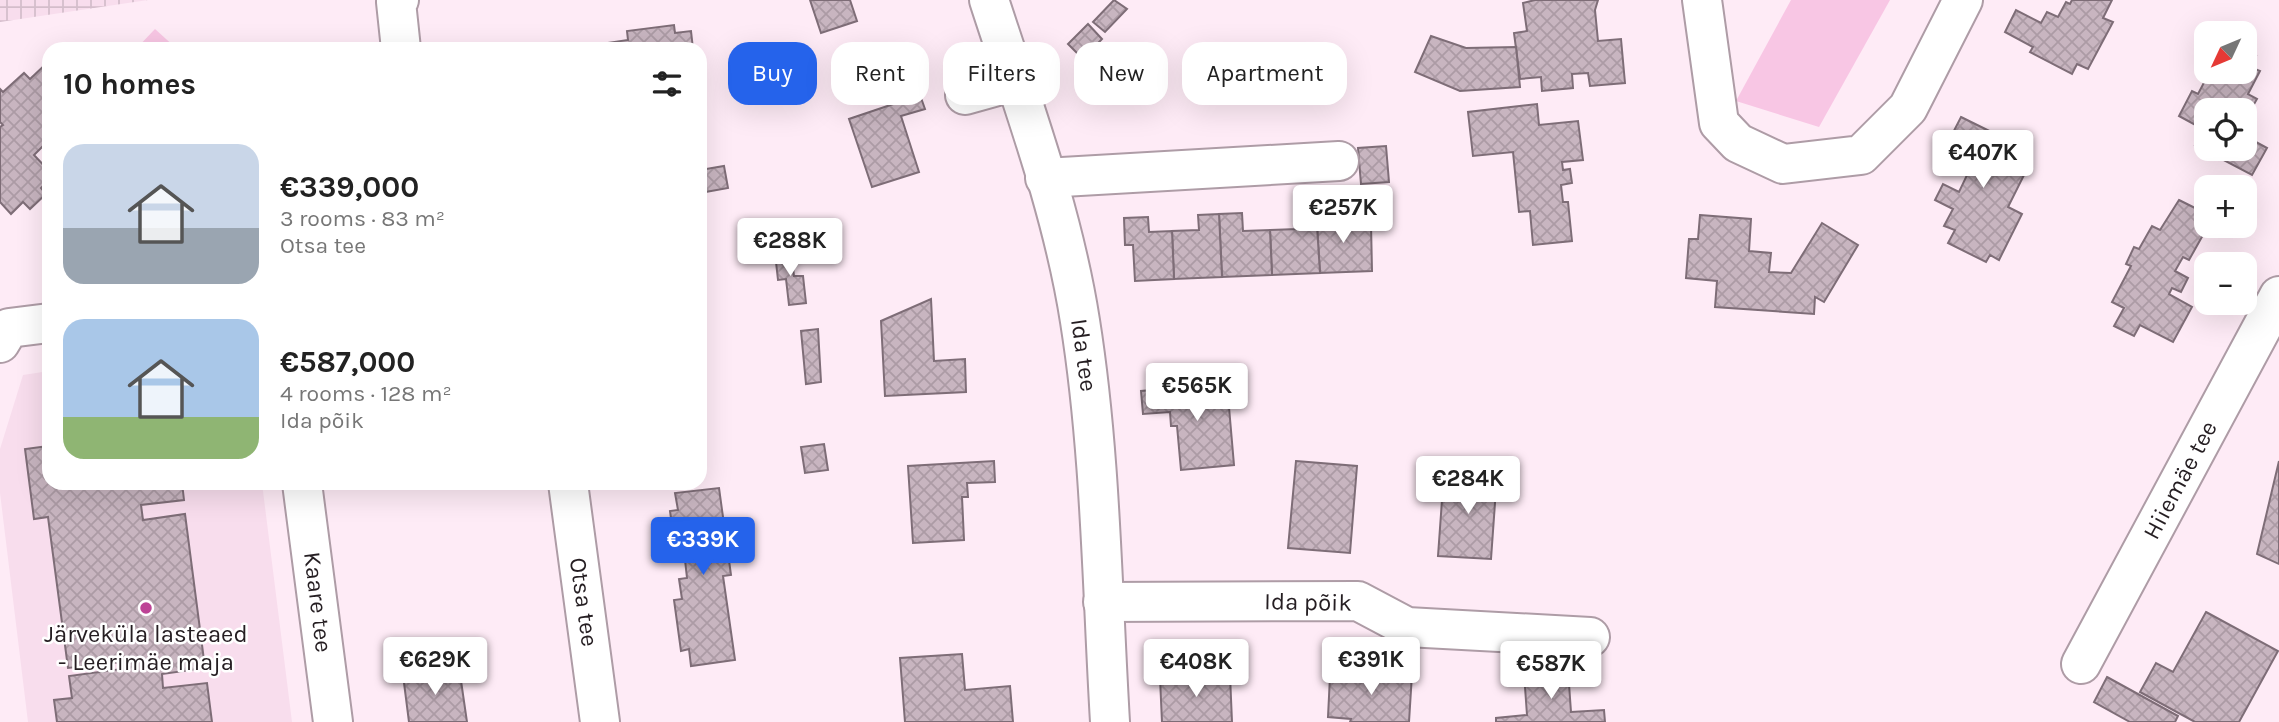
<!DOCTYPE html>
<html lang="en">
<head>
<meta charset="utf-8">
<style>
  :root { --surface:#fff; --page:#f6f6f6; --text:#222; --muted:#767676; --accent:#2563eb }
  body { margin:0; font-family:Karla,sans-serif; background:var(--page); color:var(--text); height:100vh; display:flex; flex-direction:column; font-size:26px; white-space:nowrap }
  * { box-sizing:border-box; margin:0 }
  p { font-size:23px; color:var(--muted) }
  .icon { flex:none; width:38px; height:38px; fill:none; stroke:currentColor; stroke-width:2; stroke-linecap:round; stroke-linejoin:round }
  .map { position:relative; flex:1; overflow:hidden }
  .side { position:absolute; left:42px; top:42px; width:665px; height:448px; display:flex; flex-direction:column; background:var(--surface); border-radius:21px; box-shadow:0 7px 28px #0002 }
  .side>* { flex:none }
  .banner { position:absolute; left:728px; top:42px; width:665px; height:63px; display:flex; gap:14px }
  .needle { width:46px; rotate:226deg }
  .controls { position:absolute; left:2194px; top:21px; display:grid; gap:14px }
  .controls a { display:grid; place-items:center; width:63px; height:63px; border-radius:14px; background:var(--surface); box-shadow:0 7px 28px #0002; font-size:35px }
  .price { position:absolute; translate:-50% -60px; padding:0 16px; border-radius:7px; background:#fff; color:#222; font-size:23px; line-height:46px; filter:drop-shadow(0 2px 4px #0008) }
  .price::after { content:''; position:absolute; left:50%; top:42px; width:21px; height:16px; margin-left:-10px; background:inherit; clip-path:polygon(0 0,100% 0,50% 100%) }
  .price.current { background:var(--accent); color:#fff }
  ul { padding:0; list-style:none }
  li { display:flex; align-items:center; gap:21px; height:175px; padding:0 21px }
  li span { display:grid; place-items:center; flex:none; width:196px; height:140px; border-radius:21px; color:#555 }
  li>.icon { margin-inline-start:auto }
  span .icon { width:84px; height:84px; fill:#fffc; stroke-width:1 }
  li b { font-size:30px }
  h2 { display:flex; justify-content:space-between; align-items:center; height:84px; padding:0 21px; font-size:30px }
  .chip { padding:0 24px; border-radius:21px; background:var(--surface); box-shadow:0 7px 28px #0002; font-size:24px; line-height:63px }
  .chip.current { background:var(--accent); color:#fff }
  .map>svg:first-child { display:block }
  .built { fill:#f8dded }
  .industrial { fill:url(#industrial-grid) }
  .park { fill:#f8c6e4 }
  .building { fill:url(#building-cross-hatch); stroke:#7e6d77; stroke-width:2 }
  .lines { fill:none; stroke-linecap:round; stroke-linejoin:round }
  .minor-casing { stroke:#ae9ca6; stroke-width:42 }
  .minor { stroke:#fff; stroke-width:38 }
  .poi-dot { fill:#bd4396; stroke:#fff; stroke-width:2.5 }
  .labels { text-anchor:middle; stroke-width:5; stroke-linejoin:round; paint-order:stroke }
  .street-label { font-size:24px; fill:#251e22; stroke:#fff }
  .poi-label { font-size:24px; fill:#251e22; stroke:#fff }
</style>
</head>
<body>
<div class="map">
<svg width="2279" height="722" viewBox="0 0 2279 722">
  <defs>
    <pattern id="industrial-grid" width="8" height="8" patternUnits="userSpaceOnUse" patternTransform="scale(1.75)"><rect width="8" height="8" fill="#f8dded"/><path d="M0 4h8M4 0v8" fill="none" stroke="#d4bdcb"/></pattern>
    <pattern id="building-cross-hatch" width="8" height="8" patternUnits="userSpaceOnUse" patternTransform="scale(1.75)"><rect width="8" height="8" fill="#c8b5c0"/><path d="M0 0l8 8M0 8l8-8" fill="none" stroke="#ac9ba5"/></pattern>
  </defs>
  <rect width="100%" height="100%" fill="#feebf6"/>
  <path class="built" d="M49,371V483H262L292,722H28L0,493V449L23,375Z"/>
  <path class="industrial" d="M0,0H148L0,22Z"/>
  <g class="park">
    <path d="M1791,0H1890L1819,127L1736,101Z"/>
    <path d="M155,29L177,49H136Z"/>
  </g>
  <g class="building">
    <path d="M810,0H850L857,21L821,33Z"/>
    <path d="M1114,0L1127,9L1105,32L1093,22Z"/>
    <path d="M1535,0H1598L1595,10L1598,41L1621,39L1625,83L1590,86L1588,73L1572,74L1573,88L1542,91L1541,77L1520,79L1514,33L1527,31L1523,3Z"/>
    <path d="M2072,0H2112L2103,18L2113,22L2088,69L2077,64L2072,74L2030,52L2033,47L2005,32L2016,10L2041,23L2047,12L2058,17L2066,2L2070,4Z"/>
    <path d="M1088,24L1102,39L1083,59L1068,44Z"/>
    <path d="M674,25L675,33L691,31L693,49H607V43L628,40L627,31Z"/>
    <path d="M1431,36L1466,48L1516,47L1520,87L1460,91L1415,72Z"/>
    <path d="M587,45V49H557Z"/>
    <path d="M2245,50L2256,56L2250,67L2260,71L2248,94L2257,99L2245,120V110H2207V149H2245V136L2267,148L2252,175L2195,145L2203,129L2179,116L2192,91L2198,94L2208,75L2214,79L2217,72H2245Z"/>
    <path d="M49,61V140L34,155L49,171V180L41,188L46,194L30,209L23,202L11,214L0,202V127L3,125L0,122V89L3,92L24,73L30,79Z"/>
    <path d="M920,95L925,109L901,116L919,172L872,187L849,119Z"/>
    <path d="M1537,104L1539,125L1578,121L1583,160L1562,162L1563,170L1570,169L1572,183L1561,185L1563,202H1568L1572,241L1533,245L1530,211L1519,212L1513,152L1473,156L1468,112Z"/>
    <path d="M1961,117L2026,149L2022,157L2031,161L2008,207L2022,214L1999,260L1990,255L1986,262L1948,243L1955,230L1944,226L1953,209L1935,200L1943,184L1959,192L1969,171L1941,156Z"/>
    <path d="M1386,146L1389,182L1361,184L1358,148Z"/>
    <path d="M724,166L728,188L700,193V170Z"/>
    <path d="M2179,200L2207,214L2208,226L2189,260L2183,257L2175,271L2188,278L2181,292L2172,288L2169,294L2192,307L2173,342L2140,325L2134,336L2114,326L2124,308L2112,302L2131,266L2126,264L2134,247L2139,249L2152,226L2160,230Z"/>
    <path d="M1337,209V225L1371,224L1372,271L1320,273L1316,210Z"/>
    <path d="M1316,210L1320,273L1272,275L1270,230L1298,229V211Z"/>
    <path d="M1242,213L1243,231L1270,230L1272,275L1222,277L1219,214Z"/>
    <path d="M1219,214L1222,277L1174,279L1172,231L1199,230L1198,215Z"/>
    <path d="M1700,215L1751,219L1749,251L1771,253L1769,272L1791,273L1822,223L1858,245L1824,302L1815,297L1814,314L1715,307L1717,281L1686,278L1689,239H1698Z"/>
    <path d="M1148,217L1149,232L1172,231L1174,279L1135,281L1133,245H1125L1124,218Z"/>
    <path d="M791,250L794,276H803L806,303L789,305L786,279L778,280L775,253Z"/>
    <path d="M931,299L934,361L965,359L966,392L885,396L881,321Z"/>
    <path d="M818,329L821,382L806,384L801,331Z"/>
    <path d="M1227,384L1234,465L1181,470L1177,426H1171L1170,412L1143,414L1141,391Z"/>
    <path d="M824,444L828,470L805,473L801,447Z"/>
    <path d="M49,446V483H182L184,500L141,505L143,520L185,514L205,668L162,674L163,688L207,683L212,722H57L54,700L72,698L69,676L122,669L121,662L68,668L48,517L34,519L25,449Z"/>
    <path d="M994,461L995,482L967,483L968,497H962L964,540L913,543L908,466Z"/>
    <path d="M1296,461L1357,466L1350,553L1288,548Z"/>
    <path d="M2279,461V564L2257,554Z"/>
    <path d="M1444,472L1497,475L1491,559L1438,556Z"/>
    <path d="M719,488L731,575L723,576L735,660L691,666L689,649L681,651L674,600L682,599L679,579L687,578L685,560L677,561L670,511L678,510L675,493Z"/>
    <path d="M2206,612L2278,651L2239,722H2195L2140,692L2156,663L2173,672Z"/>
    <path d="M962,654L965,690L1010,686L1013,722H905L900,658Z"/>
    <path d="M459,667L467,722H409L403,675Z"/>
    <path d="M1353,670L1412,674L1409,722H1350L1351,719L1328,717L1330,676L1352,678Z"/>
    <path d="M1568,670L1571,712L1604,710L1605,722H1496V718L1527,715L1524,673Z"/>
    <path d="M1230,675L1232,722H1162L1160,678Z"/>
    <path d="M2107,677L2178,716L2175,722H2130L2094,702Z"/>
  </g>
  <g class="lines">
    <defs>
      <g id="minor">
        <path d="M399,0L396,2L401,49"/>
        <path d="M989,0C1023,105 1063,212 1080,321C1101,453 1102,588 1110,722"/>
        <path d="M1702,0L1719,123L1738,143L1783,164L1861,155L1908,108L1963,0"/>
        <path d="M965,95L1015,81"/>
        <path d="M1045,178L1339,161"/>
        <path d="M0,343L9,328L49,323"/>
        <path d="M302,483L333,722"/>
        <path d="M568,483L600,722"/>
        <path d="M1103,602L1358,601L1407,627L1590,637"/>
        <path d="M2081,664L2279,296"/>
      </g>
    </defs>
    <use href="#minor" class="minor-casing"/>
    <use href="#minor" class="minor"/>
  </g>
  <circle class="poi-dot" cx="146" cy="608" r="7"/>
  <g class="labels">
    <g class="street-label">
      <text transform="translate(1084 355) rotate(82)" y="8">Ida tee</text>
      <text transform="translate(2180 480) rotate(-62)" y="8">Hiiemäe tee</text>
      <text transform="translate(318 602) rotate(83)" y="8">Kaare tee</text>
      <text transform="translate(584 602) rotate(82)" y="8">Otsa tee</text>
      <text transform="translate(1308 602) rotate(1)" y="8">Ida põik</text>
    </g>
    <g class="poi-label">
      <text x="146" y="642">Järveküla lasteaed<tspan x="146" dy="28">- Leerimäe maja</tspan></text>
    </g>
  </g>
</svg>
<div class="controls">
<a><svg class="needle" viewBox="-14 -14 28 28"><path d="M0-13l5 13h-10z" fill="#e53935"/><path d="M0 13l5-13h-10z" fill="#767676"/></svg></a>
<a><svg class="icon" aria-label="locate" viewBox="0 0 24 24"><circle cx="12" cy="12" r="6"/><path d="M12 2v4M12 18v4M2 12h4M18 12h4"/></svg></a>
<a>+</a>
<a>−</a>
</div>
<b class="price" style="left:1983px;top:190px">€407K</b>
<b class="price" style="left:1343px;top:245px">€257K</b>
<b class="price" style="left:790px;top:278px">€288K</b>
<b class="price" style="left:1197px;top:423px">€565K</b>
<b class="price" style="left:1468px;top:516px">€284K</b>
<b class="price current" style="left:703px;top:577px">€339K</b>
<b class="price" style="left:435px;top:697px">€629K</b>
<b class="price" style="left:1371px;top:697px">€391K</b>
<b class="price" style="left:1196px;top:699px">€408K</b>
<b class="price" style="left:1551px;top:701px">€587K</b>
<div class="banner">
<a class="chip current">Buy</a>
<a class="chip">Rent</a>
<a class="chip">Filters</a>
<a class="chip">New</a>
<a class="chip">Apartment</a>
</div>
<section class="side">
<h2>10 homes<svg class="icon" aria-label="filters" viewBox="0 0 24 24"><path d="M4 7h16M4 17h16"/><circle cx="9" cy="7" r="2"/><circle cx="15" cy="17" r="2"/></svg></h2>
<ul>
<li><span style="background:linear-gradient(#c9d6e8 60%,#9aa5b1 0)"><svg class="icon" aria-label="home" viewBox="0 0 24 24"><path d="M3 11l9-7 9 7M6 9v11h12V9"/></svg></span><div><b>€339,000</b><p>3 rooms · 83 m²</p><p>Otsa tee</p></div></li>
<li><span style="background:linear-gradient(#a9c7e8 70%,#8fb573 0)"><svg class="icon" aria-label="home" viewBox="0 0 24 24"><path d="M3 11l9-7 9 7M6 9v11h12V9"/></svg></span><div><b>€587,000</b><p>4 rooms · 128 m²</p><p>Ida põik</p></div></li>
</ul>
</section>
</div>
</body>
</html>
